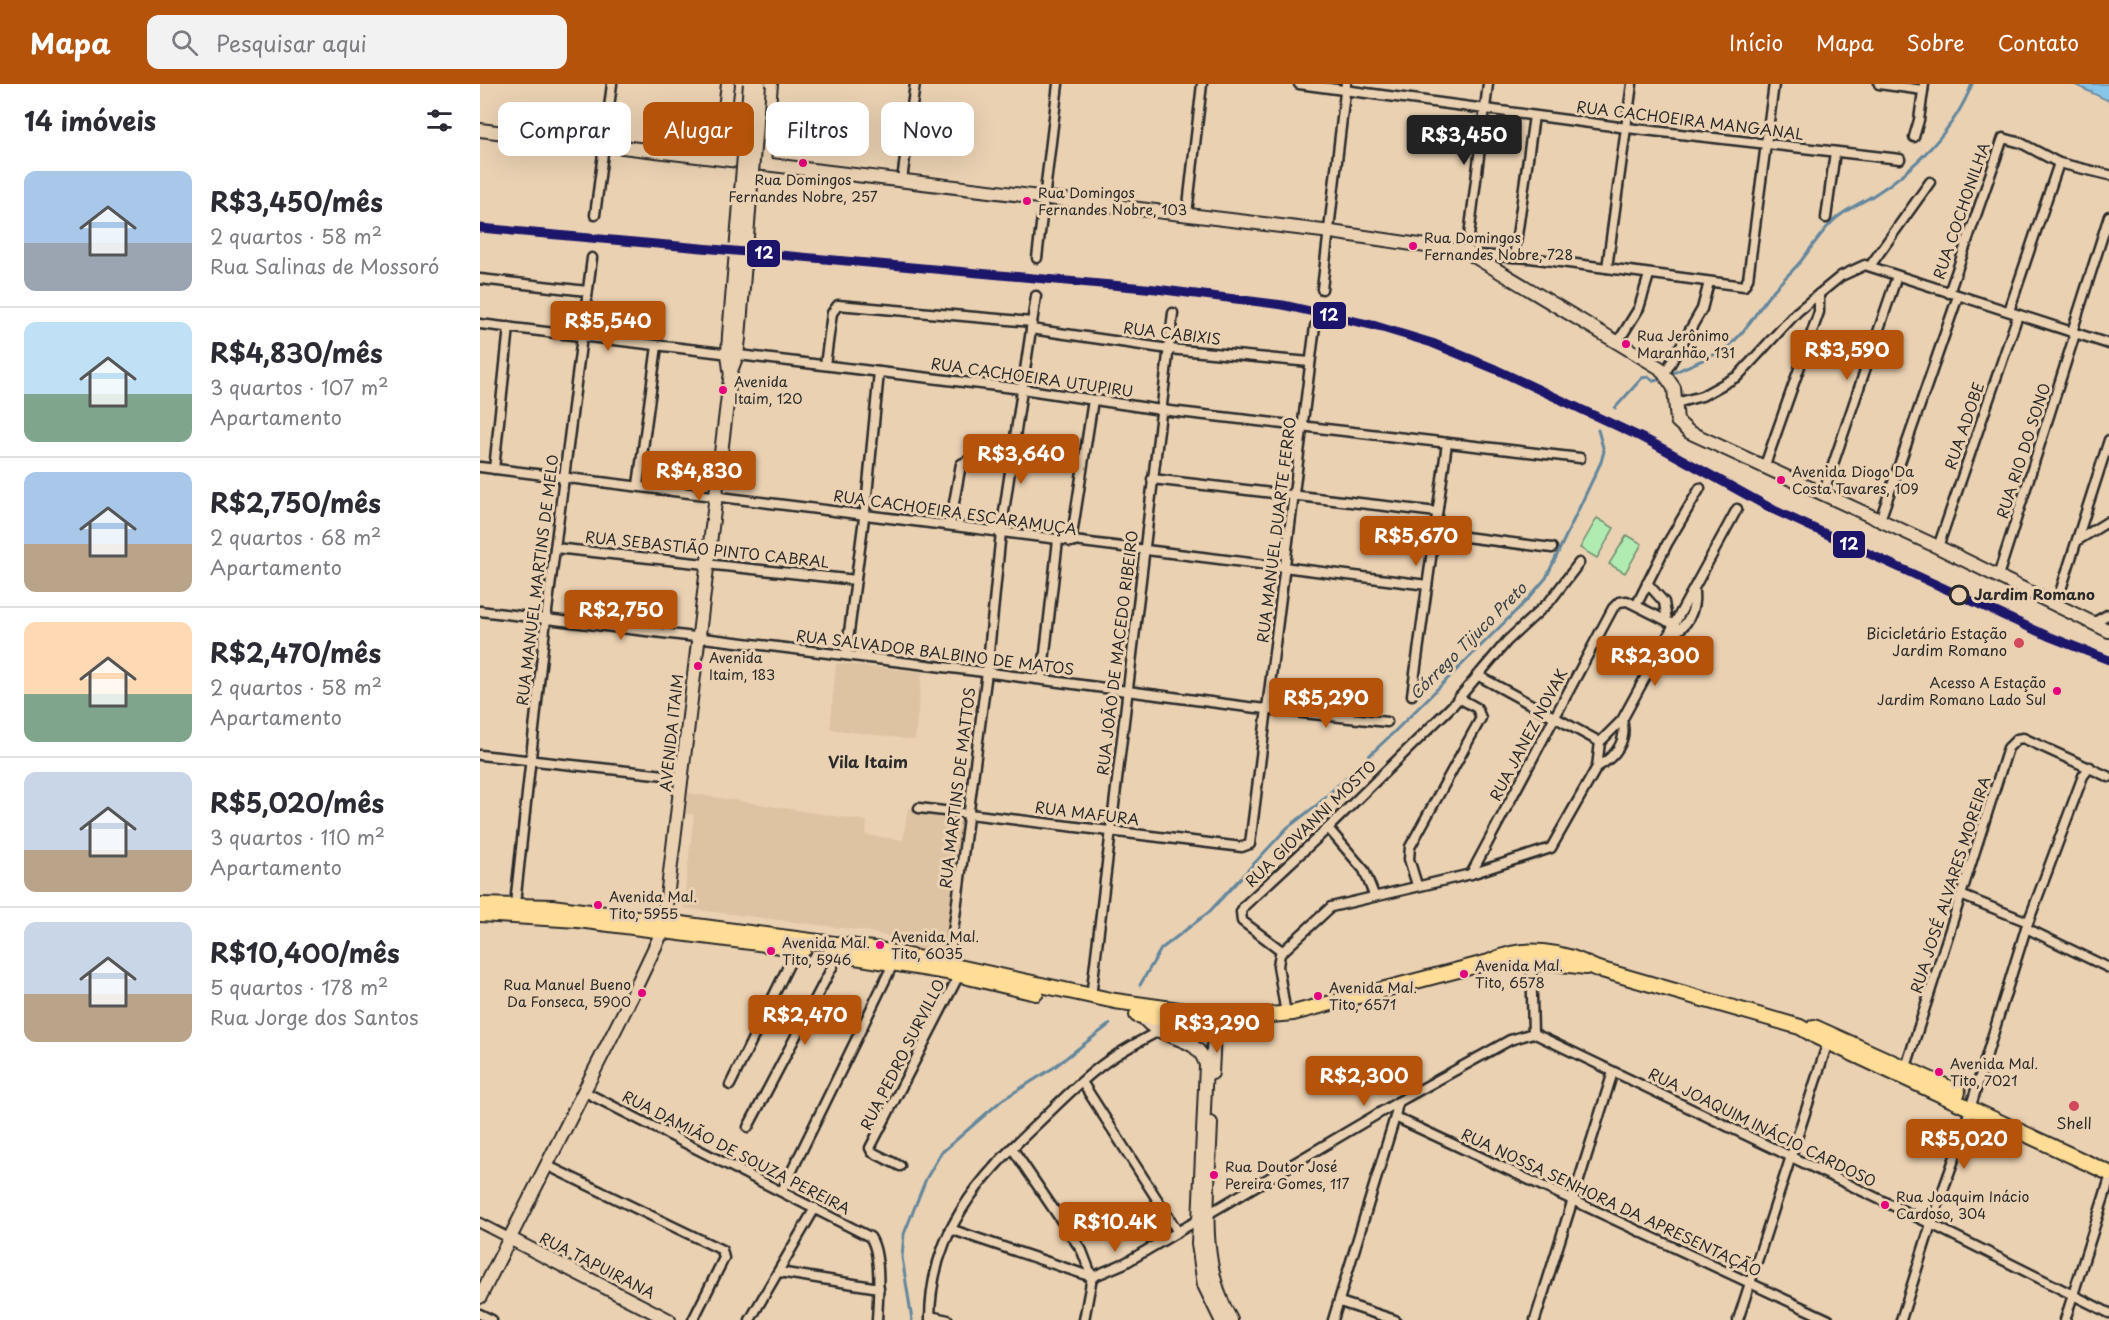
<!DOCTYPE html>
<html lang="pt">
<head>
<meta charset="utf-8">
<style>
  :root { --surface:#fff; --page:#f2f2f3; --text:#2b2b33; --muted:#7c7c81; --line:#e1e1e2; --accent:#b45309 }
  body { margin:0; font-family:"Playpen Sans",sans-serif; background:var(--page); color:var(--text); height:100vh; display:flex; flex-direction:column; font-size:22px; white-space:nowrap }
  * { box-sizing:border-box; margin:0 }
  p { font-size:20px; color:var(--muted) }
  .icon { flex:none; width:33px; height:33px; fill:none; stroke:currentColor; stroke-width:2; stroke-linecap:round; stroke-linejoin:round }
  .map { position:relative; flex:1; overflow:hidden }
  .panel { display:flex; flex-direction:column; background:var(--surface); width:480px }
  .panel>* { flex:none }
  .hud { position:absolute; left:18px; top:18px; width:570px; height:54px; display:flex; gap:12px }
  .price { position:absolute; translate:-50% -51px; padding:0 14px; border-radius:6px; background:var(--accent); color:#fff; font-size:20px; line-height:39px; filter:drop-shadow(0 2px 3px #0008) }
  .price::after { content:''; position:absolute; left:50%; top:36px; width:18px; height:14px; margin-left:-9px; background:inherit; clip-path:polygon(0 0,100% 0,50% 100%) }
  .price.selected { background:#222; color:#fff }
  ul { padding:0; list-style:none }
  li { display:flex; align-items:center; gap:18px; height:150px; padding:0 24px }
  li+li { border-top:2px solid var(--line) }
  li span { display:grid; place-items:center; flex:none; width:168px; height:120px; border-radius:12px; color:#555 }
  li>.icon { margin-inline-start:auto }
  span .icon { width:72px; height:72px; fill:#fffc; stroke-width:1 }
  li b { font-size:26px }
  h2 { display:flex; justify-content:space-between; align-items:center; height:72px; padding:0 24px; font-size:26px }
  .pill { padding:0 21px; border-radius:12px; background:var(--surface); box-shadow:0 6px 24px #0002; font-size:21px; line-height:54px }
  .pill.selected { background:var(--accent); color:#fff }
  header { display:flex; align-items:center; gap:36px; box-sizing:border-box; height:84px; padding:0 30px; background:var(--accent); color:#fff }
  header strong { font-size:28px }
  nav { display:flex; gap:33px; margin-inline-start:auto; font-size:21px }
  .search { width:420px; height:54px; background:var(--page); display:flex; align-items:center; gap:15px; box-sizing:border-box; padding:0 21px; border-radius:12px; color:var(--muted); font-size:22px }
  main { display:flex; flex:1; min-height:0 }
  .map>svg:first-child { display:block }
  .built { fill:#dec3a2 }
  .green { fill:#b0ecb2; stroke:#6e8c6e; stroke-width:1.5 }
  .water { fill:url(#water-ripples); stroke:#63879d; stroke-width:1.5 }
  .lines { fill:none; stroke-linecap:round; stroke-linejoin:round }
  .stream { stroke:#63879d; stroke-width:3 }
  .street-casing { stroke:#2b2b2b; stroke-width:13 }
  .secondary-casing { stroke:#2b2b2b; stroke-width:16 }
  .primary-casing { stroke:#2b2b2b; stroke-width:18 }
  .street { stroke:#ead1b2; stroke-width:8 }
  .secondary { stroke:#ead1b2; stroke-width:12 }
  .primary { stroke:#ffdd96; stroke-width:14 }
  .secondary-bridge-casing { stroke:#2b2b2b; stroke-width:16; stroke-linecap:butt }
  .secondary-bridge { stroke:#ead1b2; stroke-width:12 }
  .rail-1-casing { stroke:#ead1b2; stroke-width:14 }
  .rail-1 { stroke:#1c146b; stroke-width:9 }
  .bus-dot { fill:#e5007d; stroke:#ead1b2; stroke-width:2 }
  .stop-dot { fill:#ead1b2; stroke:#2b2b2b; stroke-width:3 }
  .poi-dot { fill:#d1495b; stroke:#ead1b2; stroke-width:2 }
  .labels { text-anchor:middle; stroke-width:6; stroke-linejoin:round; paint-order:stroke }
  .bus-label { font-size:14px; fill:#2b2b2b; stroke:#ead1b2; text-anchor:start }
  .street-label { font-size:15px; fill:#2b2b2b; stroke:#ead1b2 }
  .stop-label { font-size:15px; font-weight:bold; fill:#2b2b2b; stroke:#ead1b2; text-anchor:start }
  .poi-label { font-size:15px; fill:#2b2b2b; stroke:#ead1b2; text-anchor:end }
  .water-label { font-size:16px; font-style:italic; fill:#394248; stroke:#ead1b2 }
  .neighbourhood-label { font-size:16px; font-weight:bold; fill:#2b2b2b; stroke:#ead1b2 }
  .line-badge { stroke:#ead1b2; stroke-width:2 }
  .badge-label { font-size:16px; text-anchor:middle; font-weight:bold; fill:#fff }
</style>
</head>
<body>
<header>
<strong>Mapa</strong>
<div class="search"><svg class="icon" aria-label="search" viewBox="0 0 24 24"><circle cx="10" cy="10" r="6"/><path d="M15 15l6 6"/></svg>Pesquisar aqui</div>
<nav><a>Início</a><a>Mapa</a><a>Sobre</a><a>Contato</a></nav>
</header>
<main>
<section class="panel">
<h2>14 imóveis<svg class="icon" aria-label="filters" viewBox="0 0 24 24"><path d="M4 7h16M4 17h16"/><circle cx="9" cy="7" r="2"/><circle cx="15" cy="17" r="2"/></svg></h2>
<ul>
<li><span style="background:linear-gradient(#a9c7e8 60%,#9aa5b1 0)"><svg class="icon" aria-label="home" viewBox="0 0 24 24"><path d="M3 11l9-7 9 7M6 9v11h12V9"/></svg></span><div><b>R$3,450/mês</b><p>2 quartos · 58 m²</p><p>Rua Salinas de Mossoró</p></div></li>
<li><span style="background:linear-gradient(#bfe0f5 60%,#7fa58c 0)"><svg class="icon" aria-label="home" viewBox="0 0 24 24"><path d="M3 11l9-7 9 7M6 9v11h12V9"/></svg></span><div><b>R$4,830/mês</b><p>3 quartos · 107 m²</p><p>Apartamento</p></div></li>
<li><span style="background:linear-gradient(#a9c7e8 60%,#b9a48a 0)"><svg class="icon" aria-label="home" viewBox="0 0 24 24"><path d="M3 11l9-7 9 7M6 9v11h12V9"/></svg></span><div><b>R$2,750/mês</b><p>2 quartos · 68 m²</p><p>Apartamento</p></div></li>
<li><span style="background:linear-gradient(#ffd9b3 60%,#7fa58c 0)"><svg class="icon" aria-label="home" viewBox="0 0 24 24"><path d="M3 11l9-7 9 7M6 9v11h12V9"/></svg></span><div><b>R$2,470/mês</b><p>2 quartos · 58 m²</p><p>Apartamento</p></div></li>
<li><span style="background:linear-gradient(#c9d6e8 65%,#b9a48a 0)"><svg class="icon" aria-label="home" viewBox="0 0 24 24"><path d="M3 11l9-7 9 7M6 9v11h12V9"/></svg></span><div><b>R$5,020/mês</b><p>3 quartos · 110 m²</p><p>Apartamento</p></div></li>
<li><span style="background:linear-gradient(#c9d6e8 60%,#b9a48a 0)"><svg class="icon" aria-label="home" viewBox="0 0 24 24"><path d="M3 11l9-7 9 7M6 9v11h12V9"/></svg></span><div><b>R$10,400/mês</b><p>5 quartos · 178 m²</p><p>Rua Jorge dos Santos</p></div></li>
</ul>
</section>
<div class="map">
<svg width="1629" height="1236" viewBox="0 0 1629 1236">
  <defs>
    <pattern id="water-ripples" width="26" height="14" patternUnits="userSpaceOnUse" patternTransform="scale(1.5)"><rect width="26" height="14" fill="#89c5e9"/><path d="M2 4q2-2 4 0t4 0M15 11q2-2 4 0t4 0" fill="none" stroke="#76a9c8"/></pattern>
  </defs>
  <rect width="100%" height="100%" fill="#ead1b2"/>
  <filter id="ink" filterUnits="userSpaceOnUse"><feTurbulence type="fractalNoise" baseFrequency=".0167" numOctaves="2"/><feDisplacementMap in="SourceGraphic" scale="12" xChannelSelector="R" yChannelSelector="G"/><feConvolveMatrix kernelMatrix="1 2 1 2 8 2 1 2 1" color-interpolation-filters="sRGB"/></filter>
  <g filter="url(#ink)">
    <g class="built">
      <path d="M356,579L442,588L435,656L350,645Z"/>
      <path d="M208,709L387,737L386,751L423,756L428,724L482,731L463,869L420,861L407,852L385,847L203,824L214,731L206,730Z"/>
    </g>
    <g class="green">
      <path d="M1117,434L1134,444L1117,474L1100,464Z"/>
      <path d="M1147,451L1162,460L1145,489L1129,480Z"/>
    </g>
    <path class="water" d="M1593,0H1629V17Z"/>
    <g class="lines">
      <g class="stream">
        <path d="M1190,291C1209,280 1234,274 1251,260C1266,247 1276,229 1287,214C1298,200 1311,189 1321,177C1332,163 1340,150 1352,138C1365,125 1380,120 1394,111C1434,86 1475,45 1492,0"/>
        <path d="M1135,324L1162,294L1169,293L1174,297L1184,294"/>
        <path d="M660,901L681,865L729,828L807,744L837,721L911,651L1048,515L1066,494L1121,378L1124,367L1118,346"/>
        <path d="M432,1236L422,1173L424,1150L446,1095L461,1069L522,1016L573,984L630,940"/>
      </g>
      <defs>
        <g id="street">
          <path d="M819,0L1147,44L1420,75"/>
          <path d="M1399,0L1443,6"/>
          <path d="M1434,53L1439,36L1444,0"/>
          <path d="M422,96L435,0"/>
          <path d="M707,130L722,0"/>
          <path d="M115,131L132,0"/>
          <path d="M1346,134L1355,68"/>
          <path d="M987,168L1008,0"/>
          <path d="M997,171L1050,174L1264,202L1268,195L1294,0"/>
          <path d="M1034,173L1054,32"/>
          <path d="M557,174L578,0"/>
          <path d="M1390,182L1450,98"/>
          <path d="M1127,184L1152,0"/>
          <path d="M0,195L107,207"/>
          <path d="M842,205L866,0"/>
          <path d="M1469,209L1523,54L1541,59L1579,79L1629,91"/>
          <path d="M1529,227L1579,79"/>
          <path d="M0,240L542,305L681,326L1100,374"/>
          <path d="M551,245L689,265L830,278"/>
          <path d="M1592,248L1629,132"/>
          <path d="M1138,258L1159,224L1169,191"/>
          <path d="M345,281L352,229L358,221L552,238"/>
          <path d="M1185,289L1222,225L1229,198"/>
          <path d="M1196,319L1222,312L1258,292L1317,228L1361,192L1385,181L1629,260"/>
          <path d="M0,383L947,501"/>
          <path d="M1284,384L1339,228V210"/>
          <path d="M14,385L29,243"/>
          <path d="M672,395L957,428"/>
          <path d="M158,401L177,262"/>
          <path d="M1343,410L1417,192"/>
          <path d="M1400,436L1478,212"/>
          <path d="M470,441L481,380L489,376L530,381"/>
          <path d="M954,449L1072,464"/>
          <path d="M1598,456L1629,437"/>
          <path d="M591,458L613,316"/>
          <path d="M1458,463L1538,231"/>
          <path d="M75,464L376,496"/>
          <path d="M1518,492L1595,250"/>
          <path d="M1167,499L1184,518L1187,537"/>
          <path d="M1157,520L1187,460L1220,404"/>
          <path d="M1576,521L1629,356"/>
          <path d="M0,527L496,587L768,623L907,638"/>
          <path d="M1613,539L1629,530"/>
          <path d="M1190,551C1207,544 1216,527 1214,508"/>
          <path d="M366,571L387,411L399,288"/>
          <path d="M997,591L1120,658"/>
          <path d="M562,595L578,456"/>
          <path d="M932,611L967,359"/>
          <path d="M0,671L203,693"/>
          <path d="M1117,683C1135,673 1148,657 1142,636"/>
          <path d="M439,724L762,763L770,760L835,242"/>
          <path d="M848,744L884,786L894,811"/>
          <path d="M991,790L1133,524L1139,518L1147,517L1195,541"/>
          <path d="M937,801L929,775L930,763L1001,634L997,624L979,614"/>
          <path d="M1483,812L1548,838"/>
          <path d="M35,820L66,535L112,174"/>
          <path d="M1546,844L1629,884"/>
          <path d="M802,867L762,837L761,828L764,822L848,744L973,621L1027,557L1070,517L1099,479"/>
          <path d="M1051,875L1053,949"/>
          <path d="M469,879L507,588L521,448L556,212"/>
          <path d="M611,913L693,229"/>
          <path d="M806,930L798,882L800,870L851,823L991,790L1071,764L1117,683L1120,658L1142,636L1257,425"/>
          <path d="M1426,983L1528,664L1537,655L1543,654L1629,693"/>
          <path d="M602,998L698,1148"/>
          <path d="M250,1001L317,864"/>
          <path d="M103,1007L390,1153C402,1170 398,1215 397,1236"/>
          <path d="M918,1018L915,1033L1349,1236"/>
          <path d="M268,1043L359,870"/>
          <path d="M532,1064L602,1167L612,1193"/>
          <path d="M66,1081L242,1166L244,1174L213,1236"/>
          <path d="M420,1082L392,1068L390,1064L479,891"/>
          <path d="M302,1107L414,878"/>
          <path d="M0,1139L31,1155"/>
          <path d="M470,1145L612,1193"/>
          <path d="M299,1188L399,1204"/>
          <path d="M860,1218L915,1236"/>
          <path d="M0,1230L12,1236"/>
          <path d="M450,1232L468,1236"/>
          <path d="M270,1236L335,1124"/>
          <path d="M450,1236C450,1149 498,1095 558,1039C579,1019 599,998 622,981C639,968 658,958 677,948"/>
          <path d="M604,1236L612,1193L645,1179L918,1018L1030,956L1053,949L1451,1140L1629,1229"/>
          <path d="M853,1236L915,1033"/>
          <path d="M1055,1236L1133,988"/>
          <path d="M1258,1236L1348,958"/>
          <path d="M1421,1236L1451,1140L1477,1067L1546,844L1603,692L1610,683"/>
          <path d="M1585,1236L1629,1097"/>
        </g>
        <g id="secondary">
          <path d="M0,46L851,148L987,168L1180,284L1194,304L1197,337L1209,348L1458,463L1629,547"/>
          <path d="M239,72L248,0"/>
          <path d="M284,79L291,0"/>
          <path d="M249,251L248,270L250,286"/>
          <path d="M662,932C682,960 717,948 726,981L718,1160L724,1201L741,1236"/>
          <path d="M732,989L735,930"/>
          <path d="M731,1039C729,1104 717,1178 751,1236"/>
          <path d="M31,1155L189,1236"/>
          <path d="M0,1213L145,926L183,846L251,287L257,271L259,254"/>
        </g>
        <g id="primary">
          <path d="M0,821L72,823L400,866L635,917L756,934L813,929L1009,878C1042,860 1084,867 1115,884L1320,943L1337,953L1629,1089"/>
          <path d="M0,830L98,836L324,865"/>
          <path d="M351,869L467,888L556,909"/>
          <path d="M1017,879H1074L1106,883"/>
          <path d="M657,931L708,938L742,937"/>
          <path d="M1334,943L1478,1008"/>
        </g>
      </defs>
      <use href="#street" class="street-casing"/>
      <use href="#secondary" class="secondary-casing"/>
      <use href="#primary" class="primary-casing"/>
      <use href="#street" class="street"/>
      <use href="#secondary" class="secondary"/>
      <use href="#primary" class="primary"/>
      <defs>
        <g id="secondary-bridge">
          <path d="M249,251L270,0"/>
          <path d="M259,254L279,0"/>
        </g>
      </defs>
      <use href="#secondary-bridge" class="secondary-bridge-casing"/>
      <use href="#secondary-bridge" class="secondary-bridge"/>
      <defs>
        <path id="rail-1" d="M0,144L676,205L803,221L896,242L952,259L1015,285L1169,357L1294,426L1568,552L1629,576"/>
      </defs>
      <use href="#rail-1" class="rail-1-casing"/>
      <use href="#rail-1" class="rail-1"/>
    </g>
  </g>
  <g class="bus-dot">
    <circle cx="323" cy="79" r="5"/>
    <circle cx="547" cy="117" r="5"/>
    <circle cx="933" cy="162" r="5"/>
    <circle cx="1146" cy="260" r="5"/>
    <circle cx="243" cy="306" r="5"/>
    <circle cx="1301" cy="396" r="5"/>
    <circle cx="218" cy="582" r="5"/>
    <circle cx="1577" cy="607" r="5"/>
    <circle cx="118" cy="821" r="5"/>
    <circle cx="400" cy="861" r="5"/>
    <circle cx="291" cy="867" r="5"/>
    <circle cx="984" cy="890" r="5"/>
    <circle cx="162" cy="909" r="5"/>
    <circle cx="838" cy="912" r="5"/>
    <circle cx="1459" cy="988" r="5"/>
    <circle cx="734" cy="1091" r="5"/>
    <circle cx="1405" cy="1121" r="5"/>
  </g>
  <circle class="stop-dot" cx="1479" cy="511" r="9"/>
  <g class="poi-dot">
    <circle cx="1539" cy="559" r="6"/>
    <circle cx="1594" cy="1022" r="6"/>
  </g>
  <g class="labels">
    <g class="bus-label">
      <text x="323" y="101" text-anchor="middle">Rua Domingos<tspan x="323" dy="17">Fernandes Nobre, 257</tspan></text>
      <text x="558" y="114">Rua Domingos<tspan x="558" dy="17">Fernandes Nobre, 103</tspan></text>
      <text x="944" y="159">Rua Domingos<tspan x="944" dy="17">Fernandes Nobre, 728</tspan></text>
      <text x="1157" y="257">Rua Jerônimo<tspan x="1157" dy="17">Maranhão, 131</tspan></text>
      <text x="254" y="303">Avenida<tspan x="254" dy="17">Itaim, 120</tspan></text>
      <text x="1312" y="393">Avenida Diogo Da<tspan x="1312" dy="17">Costa Tavares, 109</tspan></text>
      <text x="229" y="579">Avenida<tspan x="229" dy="17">Itaim, 183</tspan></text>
      <text x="1566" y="604" text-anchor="end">Acesso A Estação<tspan x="1566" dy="17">Jardim Romano Lado Sul</tspan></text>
      <text x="129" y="818">Avenida Mal.<tspan x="129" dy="17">Tito, 5955</tspan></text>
      <text x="411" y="858">Avenida Mal.<tspan x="411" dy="17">Tito, 6035</tspan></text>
      <text x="302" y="864">Avenida Mal.<tspan x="302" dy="17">Tito, 5946</tspan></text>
      <text x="995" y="887">Avenida Mal.<tspan x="995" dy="17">Tito, 6578</tspan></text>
      <text x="151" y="906" text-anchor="end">Rua Manuel Bueno<tspan x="151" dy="17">Da Fonseca, 5900</tspan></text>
      <text x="849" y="909">Avenida Mal.<tspan x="849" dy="17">Tito, 6571</tspan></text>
      <text x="1470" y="985">Avenida Mal.<tspan x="1470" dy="17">Tito, 7021</tspan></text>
      <text x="745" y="1088">Rua Doutor José<tspan x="745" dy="17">Pereira Gomes, 117</tspan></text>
      <text x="1416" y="1118">Rua Joaquim Inácio<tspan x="1416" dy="17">Cardoso, 304</tspan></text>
    </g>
    <g class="street-label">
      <text transform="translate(1210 37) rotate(7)" y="5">RUA CACHOEIRA MANGANAL</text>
      <text transform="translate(1482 127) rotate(-71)" y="5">RUA COCHONILHA</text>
      <text transform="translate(692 250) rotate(7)" y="5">RUA CABIXIS</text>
      <text transform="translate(552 294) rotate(8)" y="5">RUA CACHOEIRA UTUPIRU</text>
      <text transform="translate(1485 342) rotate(-71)" y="5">RUA ADOBE</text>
      <text transform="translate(1544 367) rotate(-72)" y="5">RUA RIO DO SONO</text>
      <text transform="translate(475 429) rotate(8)" y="5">RUA CACHOEIRA ESCARAMUÇA</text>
      <text transform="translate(797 446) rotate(-83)" y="5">RUA MANUEL DUARTE FERRO</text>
      <text transform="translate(227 466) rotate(6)" y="5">RUA SEBASTIÃO PINTO CABRAL</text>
      <text transform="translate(58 496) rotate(-83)" y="5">RUA MANUEL MARTINS DE MELO</text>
      <text transform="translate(455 569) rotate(7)" y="5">RUA SALVADOR BALBINO DE MATOS</text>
      <text transform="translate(638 569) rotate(-83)" y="5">RUA JOÃO DE MACEDO RIBEIRO</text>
      <text transform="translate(192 649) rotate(-84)" y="5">AVENIDA ITAIM</text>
      <text transform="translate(1049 651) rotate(-62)" y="5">RUA JANEZ NOVAK</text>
      <text transform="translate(478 704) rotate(-83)" y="5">RUA MARTINS DE MATTOS</text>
      <text transform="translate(607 730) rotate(7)" y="5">RUA MAFURA</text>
      <text transform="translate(831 740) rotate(-44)" y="5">RUA GIOVANNI MOSTO</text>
      <text transform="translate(1471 801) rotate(-72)" y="5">RUA JOSÉ ALVARES MOREIRA</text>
      <text transform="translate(423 971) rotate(-63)" y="5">RUA PEDRO SURVILLO</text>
      <text transform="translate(1282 1044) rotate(26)" y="5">RUA JOAQUIM INÁCIO CARDOSO</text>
      <text transform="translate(256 1069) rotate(27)" y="5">RUA DAMIÃO DE SOUZA PEREIRA</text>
      <text transform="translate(1131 1119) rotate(25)" y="5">RUA NOSSA SENHORA DA APRESENTAÇÃO</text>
      <text transform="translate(117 1182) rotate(27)" y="5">RUA TAPUIRANA</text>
    </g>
    <g class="stop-label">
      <text x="1494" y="516">Jardim Romano</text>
    </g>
    <g class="poi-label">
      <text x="1527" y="555">Bicicletário Estação<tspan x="1527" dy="17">Jardim Romano</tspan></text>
      <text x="1594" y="1045" text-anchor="middle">Shell</text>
    </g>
    <g class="water-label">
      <text transform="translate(988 557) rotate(-45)" y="6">Córrego Tijuco Preto</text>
    </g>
    <g class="neighbourhood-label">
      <text x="388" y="684">Vila Itaim</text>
    </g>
  </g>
  <g class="line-badge">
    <rect x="266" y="155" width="35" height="29" rx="6" fill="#1c146b"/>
    <rect x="832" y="217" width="35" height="29" rx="6" fill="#1c146b"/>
    <rect x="1352" y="446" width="34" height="29" rx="6" fill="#1c146b"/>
  </g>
  <g class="badge-label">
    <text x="284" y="175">12</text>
    <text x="849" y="237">12</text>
    <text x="1369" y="466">12</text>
  </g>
</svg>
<b class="price selected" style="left:984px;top:82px">R$3,450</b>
<b class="price" style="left:128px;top:268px">R$5,540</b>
<b class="price" style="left:1367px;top:297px">R$3,590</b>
<b class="price" style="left:541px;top:401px">R$3,640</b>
<b class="price" style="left:219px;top:418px">R$4,830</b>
<b class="price" style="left:936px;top:483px">R$5,670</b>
<b class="price" style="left:141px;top:557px">R$2,750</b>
<b class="price" style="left:1175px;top:603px">R$2,300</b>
<b class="price" style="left:846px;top:645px">R$5,290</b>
<b class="price" style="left:325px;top:962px">R$2,470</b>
<b class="price" style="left:737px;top:970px">R$3,290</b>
<b class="price" style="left:884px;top:1023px">R$2,300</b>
<b class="price" style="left:1484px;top:1086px">R$5,020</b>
<b class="price" style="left:635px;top:1169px">R$10.4K</b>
<div class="hud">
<a class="pill">Comprar</a>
<a class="pill selected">Alugar</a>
<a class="pill">Filtros</a>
<a class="pill">Novo</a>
</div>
</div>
</main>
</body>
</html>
